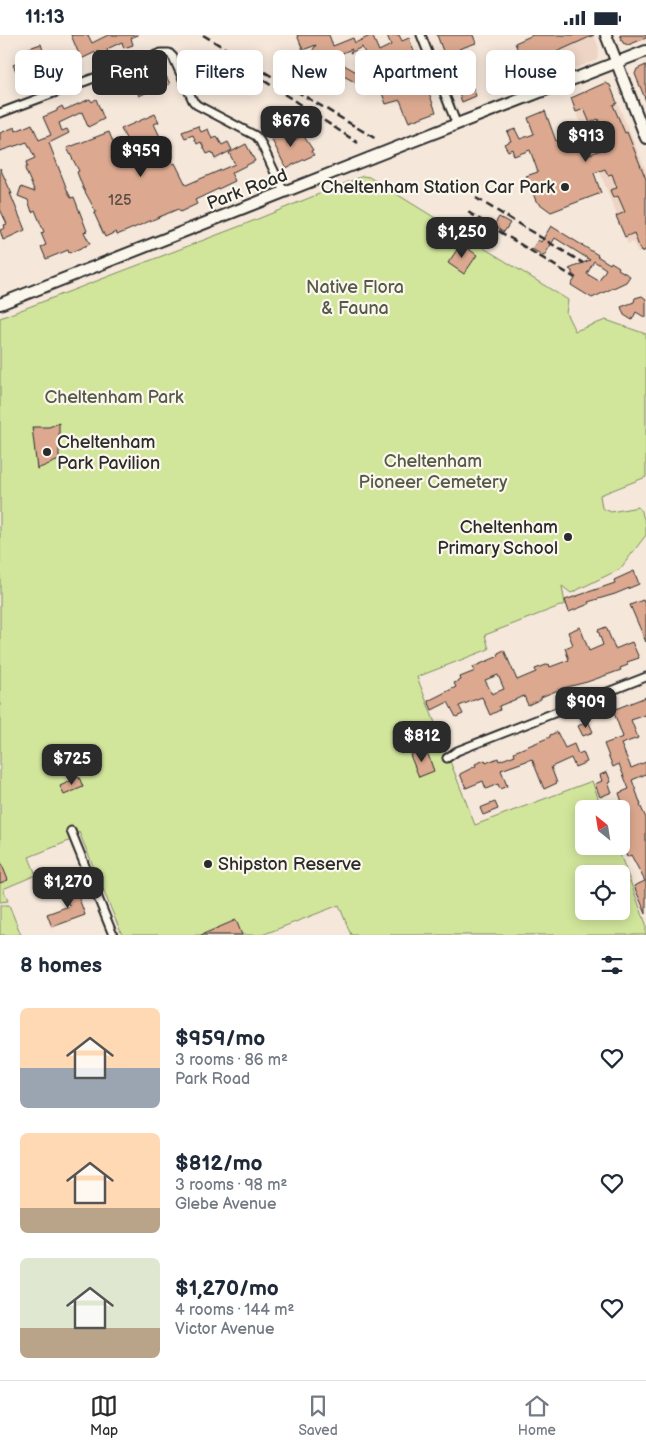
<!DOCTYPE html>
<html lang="en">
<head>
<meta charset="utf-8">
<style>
  :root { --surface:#fff; --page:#f2f2f3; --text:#1f2937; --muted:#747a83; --line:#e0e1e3; --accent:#2b2b2b }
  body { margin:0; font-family:"Balsamiq Sans",sans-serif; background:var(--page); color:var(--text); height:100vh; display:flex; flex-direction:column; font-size:19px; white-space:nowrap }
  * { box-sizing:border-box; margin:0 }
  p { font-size:16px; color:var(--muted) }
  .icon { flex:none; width:28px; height:28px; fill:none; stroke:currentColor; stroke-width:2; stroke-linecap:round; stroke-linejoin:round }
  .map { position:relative; height:900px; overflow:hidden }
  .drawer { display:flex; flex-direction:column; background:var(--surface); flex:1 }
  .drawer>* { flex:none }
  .top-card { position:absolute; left:15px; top:15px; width:616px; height:45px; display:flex; gap:10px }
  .needle { width:32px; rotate:330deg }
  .tools { position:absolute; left:575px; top:765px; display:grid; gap:10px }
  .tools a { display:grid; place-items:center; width:55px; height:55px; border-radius:8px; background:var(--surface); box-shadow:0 2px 12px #0003; font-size:25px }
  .price { position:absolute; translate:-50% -42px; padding:0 11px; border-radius:10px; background:var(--accent); color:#fff; font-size:16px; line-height:32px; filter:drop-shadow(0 1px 2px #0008) }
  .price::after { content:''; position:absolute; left:50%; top:30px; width:15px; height:11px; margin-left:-8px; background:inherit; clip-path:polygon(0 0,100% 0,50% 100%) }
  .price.current { background:#222; color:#fff }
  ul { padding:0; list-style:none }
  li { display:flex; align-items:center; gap:15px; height:125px; padding:0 20px }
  li span { display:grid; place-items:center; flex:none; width:140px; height:100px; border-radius:8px; color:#555 }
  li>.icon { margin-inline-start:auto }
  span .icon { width:60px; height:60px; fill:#fffc; stroke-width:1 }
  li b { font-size:21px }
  h2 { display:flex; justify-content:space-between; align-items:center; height:60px; padding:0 20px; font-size:21px }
  .tag { padding:0 18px; border-radius:8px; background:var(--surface); box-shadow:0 2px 12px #0003; font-size:18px; line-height:45px }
  .tag.current { background:var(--accent); color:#fff }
  .status { display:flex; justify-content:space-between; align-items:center; height:35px; padding:0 25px; background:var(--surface); direction:ltr }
  .status svg { height:14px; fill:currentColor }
  .dock { display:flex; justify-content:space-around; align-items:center; height:70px; border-top:1px solid var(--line); background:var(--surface); font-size:14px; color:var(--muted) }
  .dock a { display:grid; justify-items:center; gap:2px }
  .dock .current { color:var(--accent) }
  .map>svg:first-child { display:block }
  .built { fill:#eed4c4 }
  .green { fill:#d1e69b; stroke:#7e8863; fill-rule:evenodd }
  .building { fill:#dca990; stroke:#2b2b2b; fill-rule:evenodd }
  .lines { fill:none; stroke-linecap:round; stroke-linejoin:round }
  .street-casing { stroke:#2b2b2b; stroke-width:11 }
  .secondary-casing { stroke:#2b2b2b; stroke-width:14 }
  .street { stroke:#fbf7ec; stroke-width:7 }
  .secondary { stroke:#fbf7ec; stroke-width:10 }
  .rail { stroke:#2b2b2b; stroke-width:2.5; stroke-dasharray:8 4; stroke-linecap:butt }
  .secondary-bridge-casing { stroke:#2b2b2b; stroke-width:14; stroke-linecap:butt }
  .secondary-bridge { stroke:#fbf7ec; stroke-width:10 }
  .poi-dot { fill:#2b2b2b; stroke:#fbf7ec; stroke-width:2 }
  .labels { text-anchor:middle; stroke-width:4.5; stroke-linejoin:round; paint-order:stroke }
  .number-label { font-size:15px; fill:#574a44 }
  .poi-label { font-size:18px; fill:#2b2b2b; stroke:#fbf7ec; text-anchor:end }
  .street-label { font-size:18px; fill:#2b2b2b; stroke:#fbf7ec }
  .park-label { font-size:18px; fill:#545a47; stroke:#fbf7ec }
</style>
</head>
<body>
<div class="status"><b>11:13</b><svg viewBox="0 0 49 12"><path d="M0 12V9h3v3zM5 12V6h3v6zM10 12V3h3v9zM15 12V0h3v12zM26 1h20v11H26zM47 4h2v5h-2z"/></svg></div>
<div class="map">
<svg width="646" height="900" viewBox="0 0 646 900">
  <rect width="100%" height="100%" fill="#f5e7da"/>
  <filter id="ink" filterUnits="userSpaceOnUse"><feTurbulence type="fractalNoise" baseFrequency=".02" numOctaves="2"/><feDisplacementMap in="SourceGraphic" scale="10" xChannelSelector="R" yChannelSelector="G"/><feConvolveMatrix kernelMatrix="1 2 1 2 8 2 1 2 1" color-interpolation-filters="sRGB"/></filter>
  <g filter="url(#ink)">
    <g class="built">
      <path d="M546,0H594L599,13L597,25L560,39Z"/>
      <path d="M305,20L340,41L342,46L332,61L295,35Z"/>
      <path d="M605,48L610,50L646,136V215L638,218L633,207L628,209L571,63Z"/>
    </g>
    <g class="green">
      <path d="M363,141L369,142L568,265L566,278L575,296L606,285L646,299V442L600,460L602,473L611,477L638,472L642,478L646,489V500L620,534L571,558L562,551L565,569L485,600L489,614L417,642L475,790L592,746L602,774H584V811H617L646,889V900H351L339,870L262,900H122L79,797L69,806L29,822L36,840L3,854L8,866L0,867V283L243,190ZM584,839H621V876H584Z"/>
      <path d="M0,870H9L21,900H0Z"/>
    </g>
    <g class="building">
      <path d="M71,0H88L92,8L108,0H138L131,3L133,10L124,13L122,7L107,14L108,17L100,21L98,16L81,24Z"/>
      <path d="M297,0H329L333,11L353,3L355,8L372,0L379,16L391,10L387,0H399L402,6L409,3L436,77L409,87L400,65L386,69L375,39L362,12L350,18L352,14L314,30L337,45L334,51L303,31L316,10L303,15Z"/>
      <path d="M437,0H473L476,8L459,14L476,61L462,67Z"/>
      <path d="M533,0H594L552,19L558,33L543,39L537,24L528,28L525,22L521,24L515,8Z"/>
      <path d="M620,0H646V3L628,10L623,8Z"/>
      <path d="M41,9L44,19L50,17L54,28L47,30L51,42L41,45L39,40L22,48L13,30L32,21L29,13Z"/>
      <path d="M344,30L367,43L362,51L340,39Z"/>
      <path d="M501,30L510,53L496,58L487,36Z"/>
      <path d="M646,30V66L635,39L637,34Z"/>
      <path d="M163,35L170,49L160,53V51L139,61L134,49L140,46L138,43L145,39L146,43Z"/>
      <path d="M605,48L610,50L617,68L613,70L625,98L627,97L646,144V215L641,217L634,198L625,202L616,181L625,177L618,161L613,163L610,155L617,153L612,139L608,140L605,134L594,138L601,158L551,177L536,166L526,141L538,137L530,115L514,121L512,114L508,116L504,109L511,106L507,97L515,94L520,104L534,99L528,83L545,76L556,106L571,100L568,94L576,91L587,120L607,113L604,106H607L598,84L590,88L584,74L576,77L571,63Z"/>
      <path d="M90,64L92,67L96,64L104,84L88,92L82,77L59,88L62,96L67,94L69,98L49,108L68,157L71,163L74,162L87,196L84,197L90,209L69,218L68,215L46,224L41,212L46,210L41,198L44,197L35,175L32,177L28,165L18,161L21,152L35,157L25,134L27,131L26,127L35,123L27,107L0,116V98L15,92L16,96L32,89L39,105L51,100L43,82L57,76V74L62,71L64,75Z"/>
      <path d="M155,79L159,87L154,89L173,129L175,128L186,150L235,129L229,118L246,109L255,126L231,138L235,146L195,165L197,169L180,177L178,174L117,200L116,197L105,202L94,178L96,177L83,153L77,137L79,136L67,113L109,97L117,117L130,111L121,94Z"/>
      <path d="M198,91L201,97L208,94L212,104L217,102L222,110L228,107L232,115L215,124L212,117L207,119L201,107L197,109L193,100L185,103L182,97Z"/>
      <path d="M279,91L288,109L303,100L313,115L311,116L314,120L286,133L268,97Z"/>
      <path d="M0,133L12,159L10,158L25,195L3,205L0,195L5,193L4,190L7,189L0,174Z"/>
      <path d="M499,182L510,188L504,197L494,190Z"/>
      <path d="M551,191L598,220L597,221L610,229L611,227L619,232L618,234L630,241L626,247L592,263L571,250L576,242L572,239V236L569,234L590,225L555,203L544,221L532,214L538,205L541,207ZM594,226L606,234L599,246L587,239Z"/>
      <path d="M461,209L477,220L464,239L448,228Z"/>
      <path d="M642,261L646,264V283L636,277L632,285L624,280L621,272L634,267L635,263Z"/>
      <path d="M59,388V425L37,434L32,392H49Z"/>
      <path d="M634,536L639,549L615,559L588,567L589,569L569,577L565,565L615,548L614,545Z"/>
      <path d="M643,565L646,572V607L630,570Z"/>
      <path d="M580,592L589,616L603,610L598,595L606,592L615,614L632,607L639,623L627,627L628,630L620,633L621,635L587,647L563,653L541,662V664L528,670L524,661L499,671L500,675L490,680L482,662L459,671L463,679L456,682L448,667L432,675L428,666L456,652L454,648L461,645L460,642L475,636L473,632L499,621L498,618L504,615L517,645L536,637L535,634L549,629L550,632L569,625L565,613L573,610L568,597ZM498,640L504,654L492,659L485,645Z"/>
      <path d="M646,662V680L631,685L638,703L621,709L631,733L646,727V739L632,745L641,770H640L646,783V879L634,851L645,846L631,820L627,822L621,807V774H605L622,767L619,758L629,754L619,729L613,732L604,709L623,702L613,675Z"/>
      <path d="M588,686L593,697L583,701L578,691Z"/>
      <path d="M557,697L565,713L574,709L578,719L583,717L587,727L575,732L571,723L551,732L557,748L544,754L532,724L501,735L507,751L500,754L498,749L486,754L483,746L466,753L460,739L476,731L475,729L485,725L486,728L498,723L499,726L515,720L514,717L550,702V700Z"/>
      <path d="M426,714L434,736L419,742L410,720Z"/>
      <path d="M607,737L611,747L608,748L612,757L600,762L595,749L602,746L600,740Z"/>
      <path d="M79,742L83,752L64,760L60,751Z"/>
      <path d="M495,767L498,774L483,780L480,773Z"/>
      <path d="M0,825L8,845L0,848Z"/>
      <path d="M75,852L85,880L52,892L47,879L69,871L64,856Z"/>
      <path d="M236,885L242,900H201Z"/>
    </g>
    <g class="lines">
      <defs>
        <g id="street">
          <path d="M421,0L457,90"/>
          <path d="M0,78L161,18H169L173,22L193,66L197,70L256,101L260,106L284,157"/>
          <path d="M447,723L457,716L646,642"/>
          <path d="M71,796L113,900"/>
        </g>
        <g id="secondary">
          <path d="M606,0L646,103"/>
          <path d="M408,108L646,16"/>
          <path d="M0,269L370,123"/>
        </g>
      </defs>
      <use href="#street" class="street-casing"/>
      <use href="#secondary" class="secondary-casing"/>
      <use href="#street" class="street"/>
      <use href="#secondary" class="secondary"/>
      <g class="rail">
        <path d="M203,0L376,104"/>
        <path d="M254,39L358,108"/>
        <path d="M476,163L583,228"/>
        <path d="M468,177L575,243"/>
      </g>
      <defs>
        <path id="secondary-bridge" d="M370,123L408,108"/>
      </defs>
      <use href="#secondary-bridge" class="secondary-bridge-casing"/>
      <use href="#secondary-bridge" class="secondary-bridge"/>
    </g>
  </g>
  <g class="poi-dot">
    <circle cx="565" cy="152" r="5"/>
    <circle cx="47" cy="417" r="5"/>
    <circle cx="568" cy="502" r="5"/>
    <circle cx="208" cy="829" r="5"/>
  </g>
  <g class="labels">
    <g class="number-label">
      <text x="120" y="170">125</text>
    </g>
    <g class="poi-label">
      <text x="555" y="158">Cheltenham Station Car Park</text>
      <text x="57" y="413" text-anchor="start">Cheltenham<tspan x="57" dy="21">Park Pavilion</tspan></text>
      <text x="558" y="498">Cheltenham<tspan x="558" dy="21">Primary School</tspan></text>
      <text x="218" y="835" text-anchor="start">Shipston Reserve</text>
    </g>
    <g class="street-label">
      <text transform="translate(247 154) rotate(-21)" y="6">Park Road</text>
    </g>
    <g class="park-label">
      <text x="355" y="258">Native Flora<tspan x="355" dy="21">&amp; Fauna</tspan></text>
      <text x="114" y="368">Cheltenham Park</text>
      <text x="433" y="432">Cheltenham<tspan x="433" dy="21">Pioneer Cemetery</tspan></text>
    </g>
  </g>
</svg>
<div class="tools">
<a><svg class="needle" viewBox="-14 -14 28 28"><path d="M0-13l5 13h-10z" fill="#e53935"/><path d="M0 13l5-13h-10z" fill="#747a83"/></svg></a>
<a><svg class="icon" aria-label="locate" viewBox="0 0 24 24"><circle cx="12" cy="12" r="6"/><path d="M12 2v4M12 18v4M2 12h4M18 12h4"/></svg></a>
</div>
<b class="price" style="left:291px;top:113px">$676</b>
<b class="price" style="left:586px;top:128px">$913</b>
<b class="price current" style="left:141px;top:143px">$959</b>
<b class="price" style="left:462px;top:224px">$1,250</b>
<b class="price" style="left:586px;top:694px">$909</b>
<b class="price" style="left:422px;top:728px">$812</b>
<b class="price" style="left:72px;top:751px">$725</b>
<b class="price" style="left:68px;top:874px">$1,270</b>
<div class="top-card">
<a class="tag">Buy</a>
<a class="tag current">Rent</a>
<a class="tag">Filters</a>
<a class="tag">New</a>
<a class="tag">Apartment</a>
<a class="tag">House</a>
</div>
</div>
<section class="drawer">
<h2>8 homes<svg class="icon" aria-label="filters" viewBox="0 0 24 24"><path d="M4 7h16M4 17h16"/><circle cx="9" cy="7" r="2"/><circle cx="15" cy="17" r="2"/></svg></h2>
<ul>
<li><span style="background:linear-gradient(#ffd9b3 60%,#9aa5b1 0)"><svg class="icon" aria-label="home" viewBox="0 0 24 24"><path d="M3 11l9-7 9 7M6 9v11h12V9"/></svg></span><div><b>$959/mo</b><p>3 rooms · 86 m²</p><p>Park Road</p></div><svg class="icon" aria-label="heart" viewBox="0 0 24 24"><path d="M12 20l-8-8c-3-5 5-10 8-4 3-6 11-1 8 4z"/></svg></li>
<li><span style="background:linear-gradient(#ffd9b3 75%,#b9a48a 0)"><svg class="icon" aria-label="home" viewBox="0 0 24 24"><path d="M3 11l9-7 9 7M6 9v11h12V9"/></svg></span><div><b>$812/mo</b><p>3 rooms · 98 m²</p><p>Glebe Avenue</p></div><svg class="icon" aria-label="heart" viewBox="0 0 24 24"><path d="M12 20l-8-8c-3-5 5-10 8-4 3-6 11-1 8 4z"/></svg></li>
<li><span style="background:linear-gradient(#dfe7d0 70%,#b9a48a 0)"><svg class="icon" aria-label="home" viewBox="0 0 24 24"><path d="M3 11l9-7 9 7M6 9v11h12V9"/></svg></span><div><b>$1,270/mo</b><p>4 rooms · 144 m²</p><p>Victor Avenue</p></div><svg class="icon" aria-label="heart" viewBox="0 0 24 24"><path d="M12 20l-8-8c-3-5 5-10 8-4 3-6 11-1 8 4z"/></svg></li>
</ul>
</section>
<nav class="dock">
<a class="current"><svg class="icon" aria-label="map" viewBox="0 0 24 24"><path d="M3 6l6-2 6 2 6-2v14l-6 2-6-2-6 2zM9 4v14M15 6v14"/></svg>Map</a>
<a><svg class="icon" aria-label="saved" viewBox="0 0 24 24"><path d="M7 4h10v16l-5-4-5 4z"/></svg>Saved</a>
<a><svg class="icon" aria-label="home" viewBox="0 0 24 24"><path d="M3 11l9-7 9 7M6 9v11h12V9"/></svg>Home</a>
</nav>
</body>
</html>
